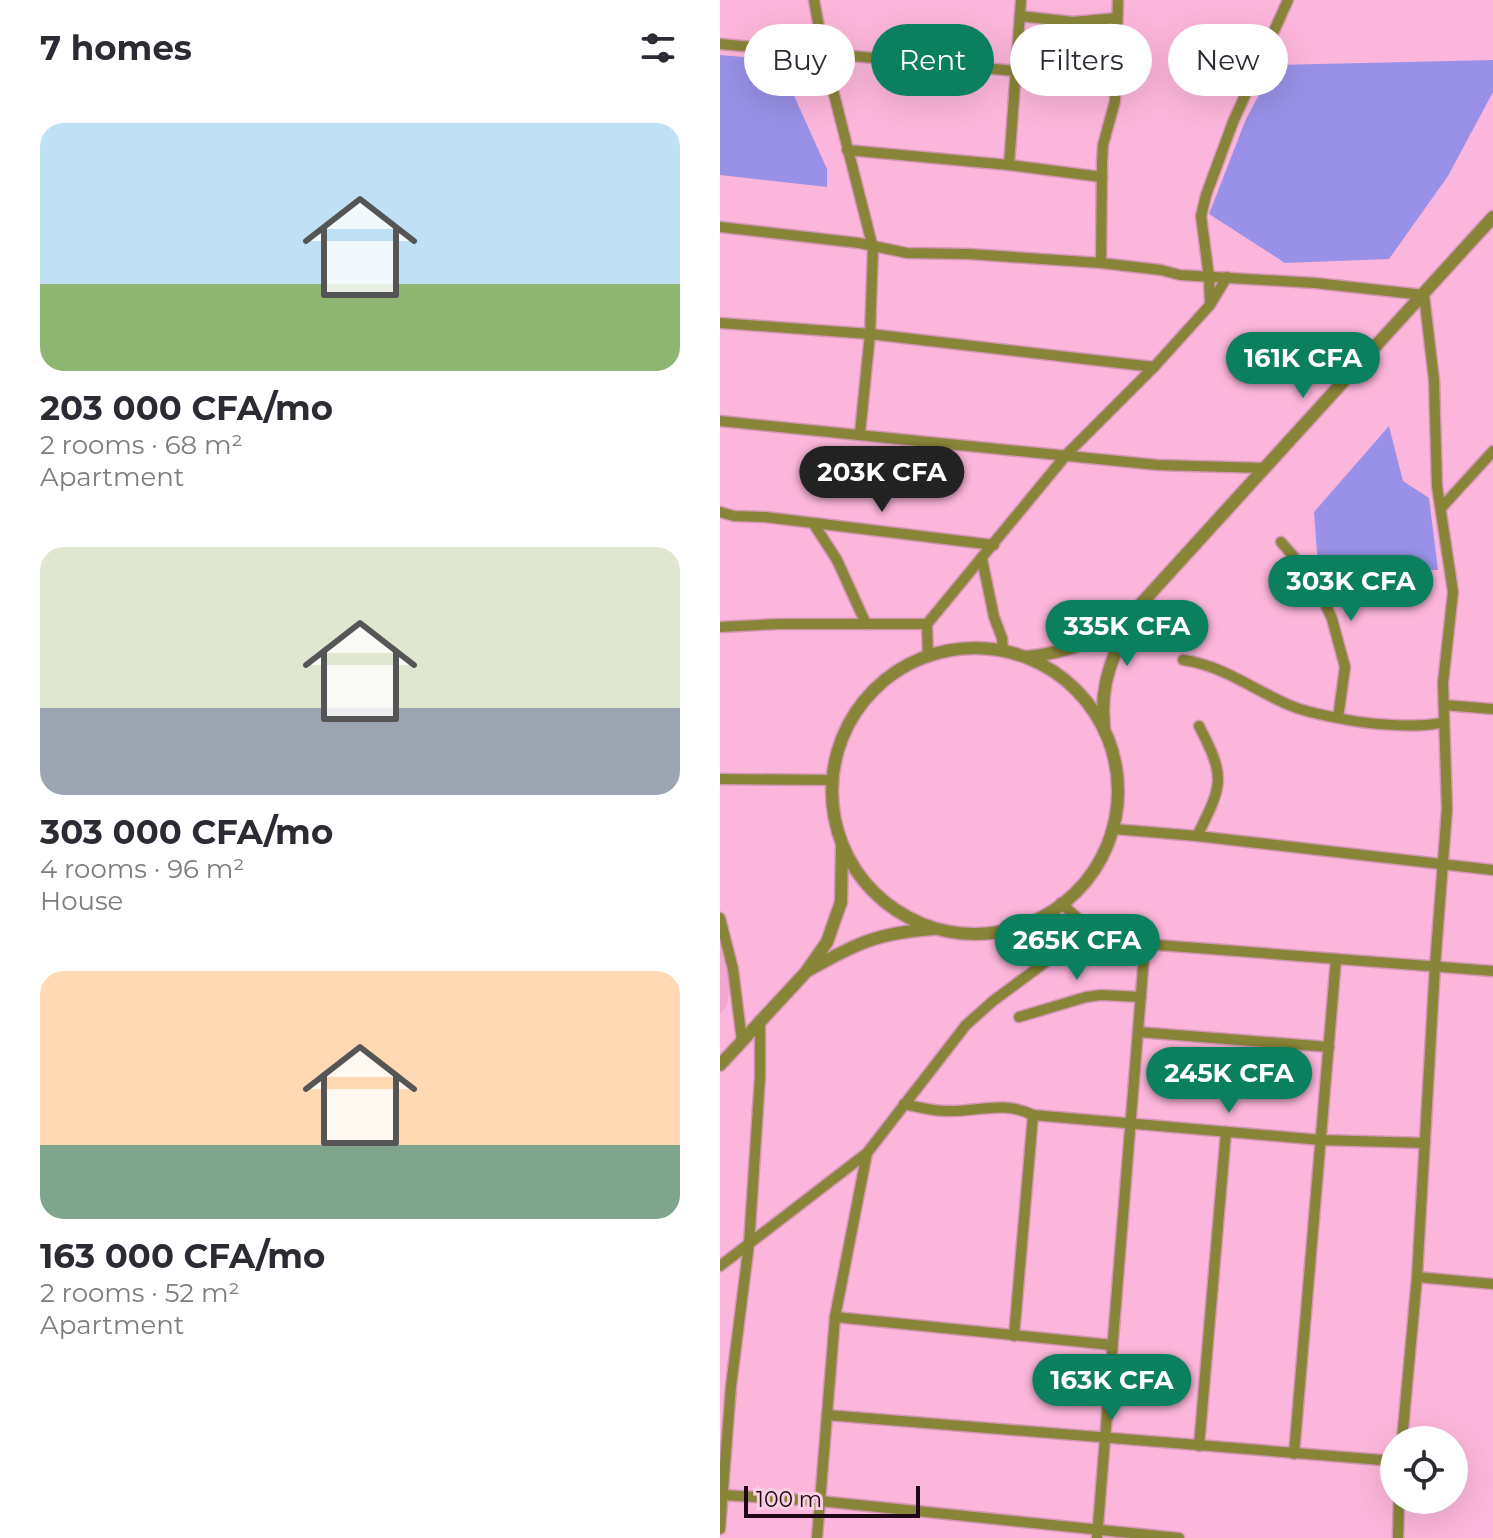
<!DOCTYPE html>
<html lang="en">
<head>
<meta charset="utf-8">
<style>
  :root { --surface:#fff; --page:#f2f2f3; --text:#2b2b33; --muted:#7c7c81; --accent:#0a805f }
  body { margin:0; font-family:Montserrat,sans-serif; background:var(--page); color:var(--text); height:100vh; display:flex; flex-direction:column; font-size:30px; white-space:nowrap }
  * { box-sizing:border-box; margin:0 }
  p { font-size:26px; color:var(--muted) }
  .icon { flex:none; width:44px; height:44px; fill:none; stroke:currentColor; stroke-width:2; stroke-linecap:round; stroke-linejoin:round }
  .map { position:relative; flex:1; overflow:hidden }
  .drawer { display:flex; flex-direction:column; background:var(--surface); width:720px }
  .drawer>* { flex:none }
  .guide { position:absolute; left:24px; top:24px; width:628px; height:72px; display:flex; gap:16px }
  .tools { position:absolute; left:660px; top:1426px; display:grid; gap:16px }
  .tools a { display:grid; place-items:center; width:88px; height:88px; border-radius:50%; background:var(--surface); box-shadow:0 8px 32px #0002; font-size:40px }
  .scale { position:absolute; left:24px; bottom:20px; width:176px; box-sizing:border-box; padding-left:8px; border:4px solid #1f0815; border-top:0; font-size:22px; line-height:28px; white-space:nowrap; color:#1f0815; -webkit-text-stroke:6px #f9cee3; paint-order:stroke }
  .price { position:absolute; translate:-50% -68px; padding:0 18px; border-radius:28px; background:var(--accent); color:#fff; font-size:26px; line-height:52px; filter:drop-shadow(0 2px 4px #0008) }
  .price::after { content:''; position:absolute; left:50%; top:48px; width:24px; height:18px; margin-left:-12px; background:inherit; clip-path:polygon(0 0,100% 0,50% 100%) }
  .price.on { background:#222; color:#fff }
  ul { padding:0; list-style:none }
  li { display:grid; align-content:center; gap:16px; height:424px; padding:0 40px }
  li span { display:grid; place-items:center; height:248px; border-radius:24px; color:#555 }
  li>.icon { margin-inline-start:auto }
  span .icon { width:144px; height:144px; fill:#fffc; stroke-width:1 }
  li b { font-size:34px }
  h2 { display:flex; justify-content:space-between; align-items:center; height:96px; padding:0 40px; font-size:34px }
  .tag { padding:0 28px; border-radius:36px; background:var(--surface); box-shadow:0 8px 32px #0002; font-size:28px; line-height:72px }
  .tag.on { background:var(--accent); color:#fff }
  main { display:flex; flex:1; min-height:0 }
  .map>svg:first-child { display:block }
  .built { fill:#f3a7cf }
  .green { fill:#9891e7 }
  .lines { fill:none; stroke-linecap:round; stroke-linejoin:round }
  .minor-casing { stroke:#d597b7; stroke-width:13 }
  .tertiary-casing { stroke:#d597b7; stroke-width:15 }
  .minor { stroke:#898538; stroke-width:10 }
  .tertiary { stroke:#898538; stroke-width:12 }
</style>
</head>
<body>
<main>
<section class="drawer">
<h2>7 homes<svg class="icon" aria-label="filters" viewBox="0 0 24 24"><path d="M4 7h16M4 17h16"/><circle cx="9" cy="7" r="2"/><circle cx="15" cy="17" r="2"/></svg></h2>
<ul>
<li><span style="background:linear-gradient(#bfe0f5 65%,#8fb573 0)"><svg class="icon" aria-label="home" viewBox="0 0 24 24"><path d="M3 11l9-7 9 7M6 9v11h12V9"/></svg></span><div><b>203 000 CFA/mo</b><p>2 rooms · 68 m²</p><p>Apartment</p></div></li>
<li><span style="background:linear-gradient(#dfe7d0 65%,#9aa5b1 0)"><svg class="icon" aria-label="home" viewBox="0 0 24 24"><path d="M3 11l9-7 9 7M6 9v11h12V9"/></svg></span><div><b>303 000 CFA/mo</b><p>4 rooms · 96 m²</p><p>House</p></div></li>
<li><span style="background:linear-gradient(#ffd9b3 70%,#7fa58c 0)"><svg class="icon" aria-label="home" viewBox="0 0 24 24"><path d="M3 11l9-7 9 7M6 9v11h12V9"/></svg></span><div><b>163 000 CFA/mo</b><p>2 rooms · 52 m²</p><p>Apartment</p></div></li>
</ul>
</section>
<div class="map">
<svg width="773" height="1538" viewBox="0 0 773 1538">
  <rect width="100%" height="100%" fill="#fdb6db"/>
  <path class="built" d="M0,930L12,973L7,1006L0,1014Z"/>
  <g class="green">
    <path d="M0,55L35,58L66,78L107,169V187L0,175Z"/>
    <path d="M773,60V92L728,176L669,259L565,263L489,214L526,119L555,65Z"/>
    <path d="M669,426L683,481L709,498L718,570L598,566L594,512Z"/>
  </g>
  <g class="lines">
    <defs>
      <g id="minor">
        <path d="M94,0L104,55L153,248L150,334L140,433"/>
        <path d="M300,16L353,22L397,18"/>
        <path d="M0,44L296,71"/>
        <path d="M127,150L289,165L382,177"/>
        <path d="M289,165L301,0"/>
        <path d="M0,227L139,243L187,253L248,254L381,263L441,270L460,275L595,283L704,295L714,380L717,486L733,592L723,683L727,809L715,966L697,1277L682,1440"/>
        <path d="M381,263L382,162L383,145L395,101L398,0"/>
        <path d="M490,304L489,277L481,216L486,195L513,122L568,0"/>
        <path d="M0,323L150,334L434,367"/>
        <path d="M0,421L438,465L544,468"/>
        <path d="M722,507L773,451"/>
        <path d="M0,512L14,516L45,517L274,545"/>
        <path d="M93,523L117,560L146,624"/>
        <path d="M561,542L595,581L612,619L625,667L618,718C644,724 700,729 724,722"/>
        <path d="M262,559L274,617L282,638L283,651"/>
        <path d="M0,627L59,624H207"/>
        <path d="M208,657L207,624L347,454L434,367L490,305L507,277"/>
        <path d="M463,660C502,665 534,690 569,705C585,712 602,715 618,718"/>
        <path d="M724,705L773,709"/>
        <path d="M0,779L112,780"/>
        <path d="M394,829L477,836L773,870"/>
        <path d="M477,836C503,784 506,778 479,726"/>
        <path d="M341,903L365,925"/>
        <path d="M0,918L13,969L22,1041"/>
        <path d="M299,1017L366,997L381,995L421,997"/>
        <path d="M418,1032L609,1047"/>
        <path d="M184,1104C198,1107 212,1111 227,1111C258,1112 283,1100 313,1115L601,1140L705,1143"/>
        <path d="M0,1266L147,1153L246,1025L273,1001L331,958L365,925L425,944L773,971"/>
        <path d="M697,1277L773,1284"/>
        <path d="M115,1317L392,1345"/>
        <path d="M294,1336L313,1115"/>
        <path d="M107,1415L674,1461"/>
        <path d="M479,1446L506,1132"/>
        <path d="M574,1454L616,959"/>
        <path d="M3,1495L100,1501L459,1538"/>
        <path d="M0,1529L11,1386L29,1244L40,1077V1020"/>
        <path d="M97,1538L115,1317L147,1153"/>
        <path d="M377,1538L425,944"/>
        <path d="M678,1538L679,1500"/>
      </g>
      <g id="tertiary">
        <circle cx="255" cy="791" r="143"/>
        <path d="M307,657C356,651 382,639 419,606L773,217"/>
        <path d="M384,726C379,683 394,652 414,615"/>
        <path d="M89,970C137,943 157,933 213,929"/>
        <path d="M0,1065L86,972L107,942L121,902L122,847"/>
      </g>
    </defs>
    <use href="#minor" class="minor-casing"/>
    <use href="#tertiary" class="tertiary-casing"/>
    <use href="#minor" class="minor"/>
    <use href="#tertiary" class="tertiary"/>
  </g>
</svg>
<div class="tools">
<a><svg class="icon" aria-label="locate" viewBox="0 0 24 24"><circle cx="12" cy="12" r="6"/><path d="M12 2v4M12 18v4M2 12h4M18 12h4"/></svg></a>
</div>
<div class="scale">100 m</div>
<b class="price" style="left:583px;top:400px">161K CFA</b>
<b class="price on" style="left:162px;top:514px">203K CFA</b>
<b class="price" style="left:631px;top:623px">303K CFA</b>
<b class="price" style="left:407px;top:668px">335K CFA</b>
<b class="price" style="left:357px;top:982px">265K CFA</b>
<b class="price" style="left:509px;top:1115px">245K CFA</b>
<b class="price" style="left:392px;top:1422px">163K CFA</b>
<div class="guide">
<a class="tag">Buy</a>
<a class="tag on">Rent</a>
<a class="tag">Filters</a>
<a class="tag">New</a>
</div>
</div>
</main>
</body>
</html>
